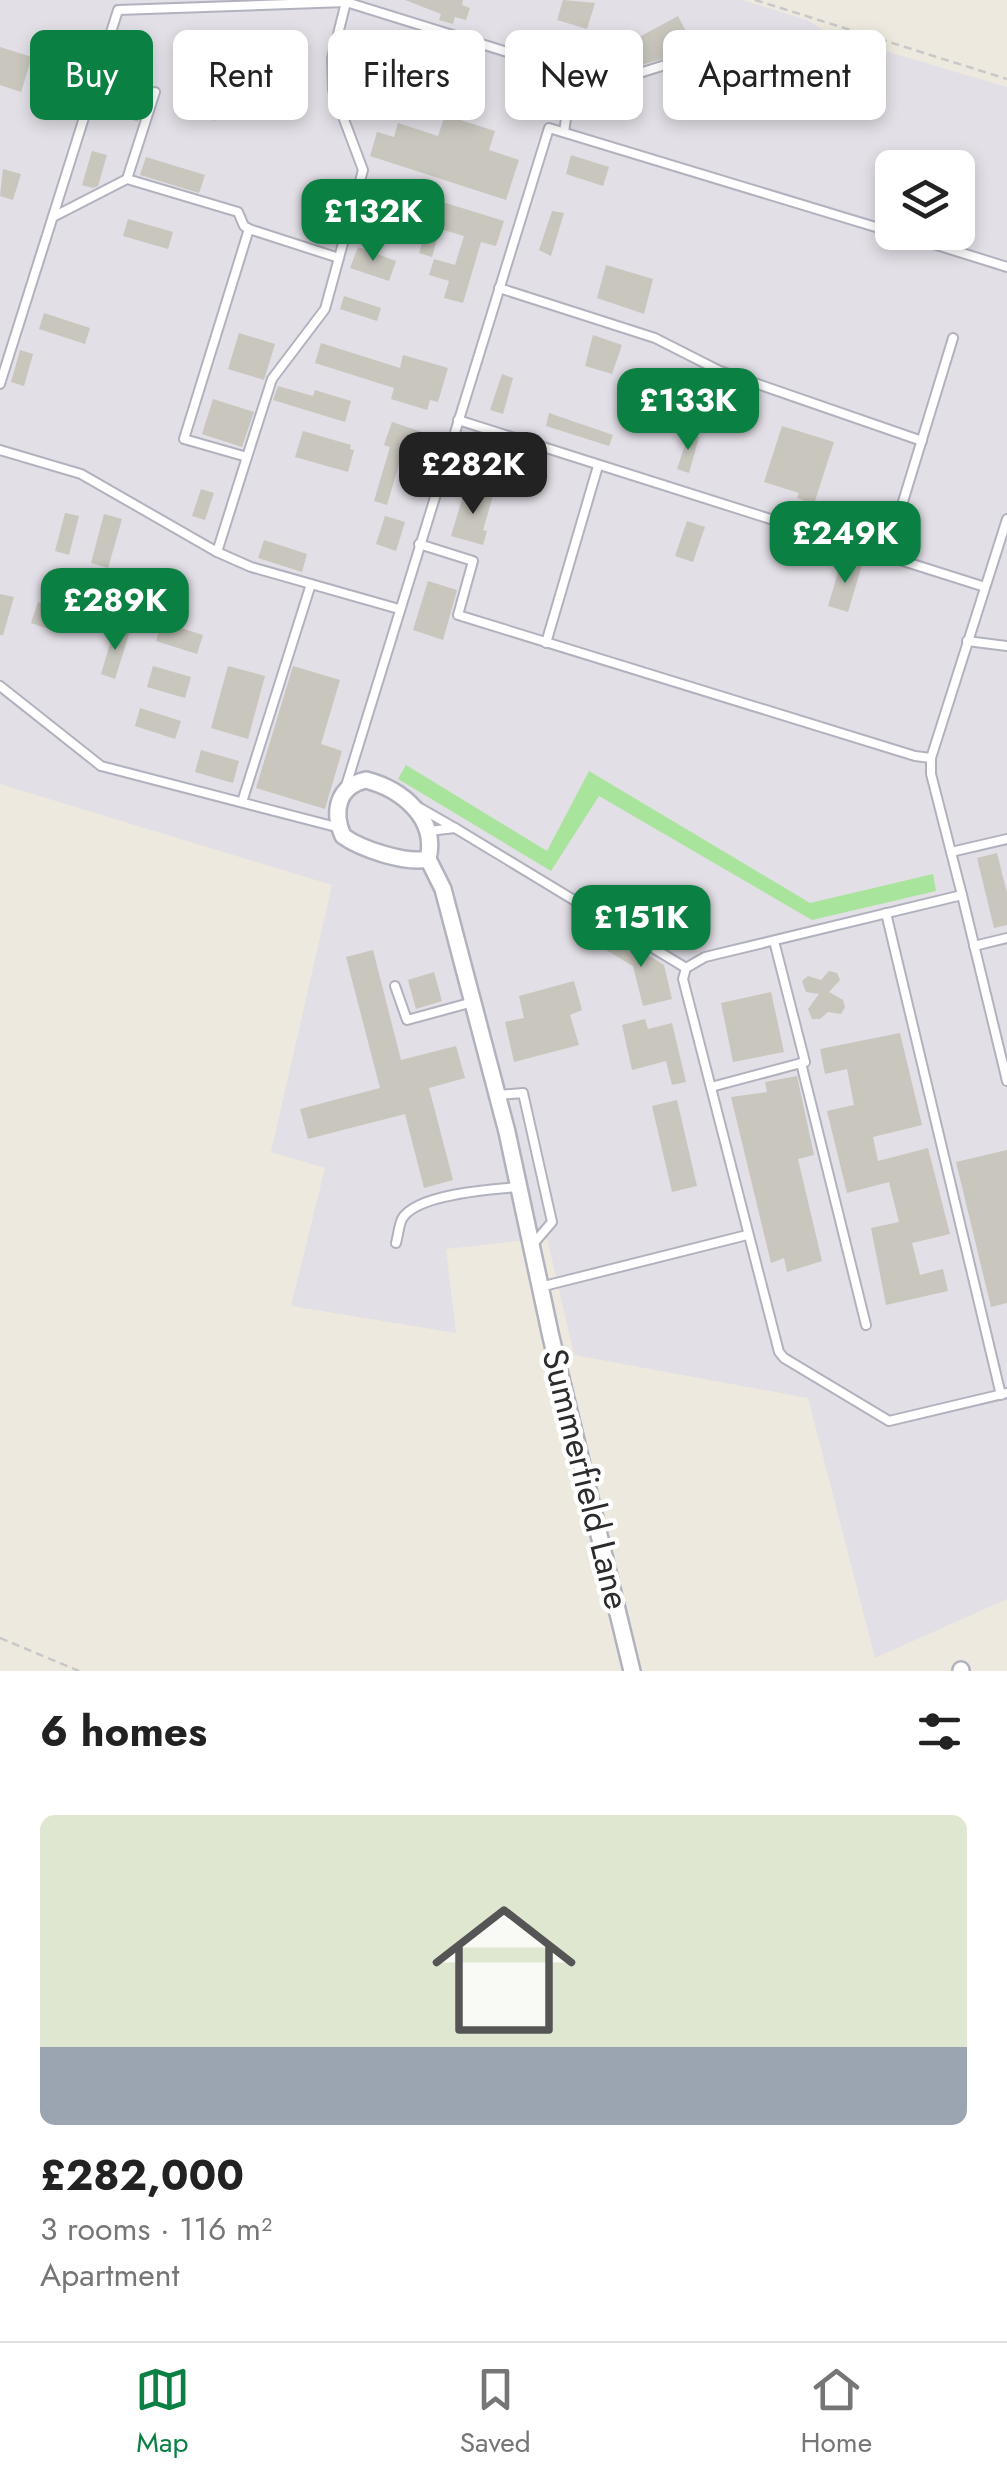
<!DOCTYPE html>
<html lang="en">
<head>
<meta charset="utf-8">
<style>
  :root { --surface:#fff; --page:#f6f6f6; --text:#222; --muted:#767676; --line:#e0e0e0; --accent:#0b8043 }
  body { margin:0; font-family:Jost,sans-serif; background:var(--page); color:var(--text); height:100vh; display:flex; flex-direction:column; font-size:38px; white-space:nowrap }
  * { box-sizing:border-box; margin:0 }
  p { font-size:32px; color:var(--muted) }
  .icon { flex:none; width:55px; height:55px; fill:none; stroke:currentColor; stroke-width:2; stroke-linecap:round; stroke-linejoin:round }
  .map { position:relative; height:1671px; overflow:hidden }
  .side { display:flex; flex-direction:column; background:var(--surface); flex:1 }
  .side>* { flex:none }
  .guide { position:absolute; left:30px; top:30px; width:948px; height:90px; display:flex; gap:20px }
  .tools { position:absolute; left:875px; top:150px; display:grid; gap:20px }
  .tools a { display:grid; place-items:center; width:100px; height:100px; border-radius:15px; background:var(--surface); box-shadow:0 5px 15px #0003; font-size:50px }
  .price { position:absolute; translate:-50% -85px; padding:0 22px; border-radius:20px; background:var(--accent); color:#fff; font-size:32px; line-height:65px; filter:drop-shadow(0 2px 5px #0008) }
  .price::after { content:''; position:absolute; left:50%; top:60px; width:30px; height:22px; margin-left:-15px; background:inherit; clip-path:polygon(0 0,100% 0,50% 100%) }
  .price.current { background:#222; color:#fff }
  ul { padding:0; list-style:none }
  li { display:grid; align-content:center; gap:20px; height:530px; padding:0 40px }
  li span { display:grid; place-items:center; height:310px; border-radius:15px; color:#555 }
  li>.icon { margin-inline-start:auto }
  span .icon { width:180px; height:180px; fill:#fffc; stroke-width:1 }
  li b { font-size:42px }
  h2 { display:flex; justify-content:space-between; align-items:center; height:120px; padding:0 40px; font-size:42px }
  .tag { padding:0 35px; border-radius:15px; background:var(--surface); box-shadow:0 5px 15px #0003; font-size:35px; line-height:90px }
  .tag.current { background:var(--accent); color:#fff }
  .tabs { display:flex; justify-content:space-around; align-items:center; height:140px; border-top:2px solid var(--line); background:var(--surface); font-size:28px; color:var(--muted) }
  .tabs a { display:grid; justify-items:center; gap:5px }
  .tabs .current { color:var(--accent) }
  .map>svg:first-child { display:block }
  .industrial { fill:#e2dfe6; fill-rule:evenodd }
  .green { fill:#a9e49c }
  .building { fill:#c9c6be }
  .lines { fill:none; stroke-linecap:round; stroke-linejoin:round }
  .lane-casing { stroke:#b2b2bf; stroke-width:12 }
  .street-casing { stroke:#b2b2bf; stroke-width:20 }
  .path { stroke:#c8c8c8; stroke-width:2.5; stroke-dasharray:8 5; stroke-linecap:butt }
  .lane { stroke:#fff; stroke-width:8 }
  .street { stroke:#fff; stroke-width:15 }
  .labels { text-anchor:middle; stroke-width:9; stroke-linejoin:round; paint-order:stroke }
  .street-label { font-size:35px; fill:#2c2c2c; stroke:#fff }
</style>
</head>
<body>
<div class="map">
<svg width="1007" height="1671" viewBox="0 0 1007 1671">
  <rect width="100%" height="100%" fill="#eee9df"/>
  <path class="industrial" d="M0,0H742L807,20L831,35L1007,87V1599L875,1658L808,1398L574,1355L547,1238L446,1249L456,1333L291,1306L325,1168L271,1152L332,885L0,784ZM892,168H958V232H892Z"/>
  <path class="green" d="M406,765L547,851L589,771L810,903L933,874L936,891L812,920L599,796L551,871L398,779Z"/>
  <g class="building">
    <path d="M405,0H463L462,5L470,8L466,20L455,17L453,24L439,20L441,14Z"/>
    <path d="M563,0L595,3L587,29L557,20Z"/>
    <path d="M678,16L693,45L676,55L641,65L630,42Z"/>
    <path d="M225,37L250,45L249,49L254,50L242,95L225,90L215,121L182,110L186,98L201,102L218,38Z"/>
    <path d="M0,47L32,57L21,92L0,85Z"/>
    <path d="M131,85L145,90L138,122L117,114Z"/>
    <path d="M445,115L495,131L489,150L519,160L506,200L370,156L377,132L394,137L398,123L438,136Z"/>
    <path d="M92,151L107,155L98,186L93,188L82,185Z"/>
    <path d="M571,155L609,167L603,186L566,174Z"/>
    <path d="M146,157L205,175L199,193L140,175Z"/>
    <path d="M3,169L21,174L13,200L0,196Z"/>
    <path d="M436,200L504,221L496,246L481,242L463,303L444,298L449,281L429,275L434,259L455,265L464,236L440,229L432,257L419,253Z"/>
    <path d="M373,204L410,215L403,235L367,224Z"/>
    <path d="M552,211L564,213L551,256L539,250Z"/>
    <path d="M128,219L173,232L168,249L123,236Z"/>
    <path d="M358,247L396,261L389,281L350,268Z"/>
    <path d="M606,265L653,279L644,314L597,298Z"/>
    <path d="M344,296L381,308L377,321L340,309Z"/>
    <path d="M44,313L90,328L85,344L39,329Z"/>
    <path d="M239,333L275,344L264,380L228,369Z"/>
    <path d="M593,335L622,345L612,374L585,366Z"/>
    <path d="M321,343L400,368L403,355L448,368L438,402L430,400L427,410L391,399L394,388L315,363Z"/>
    <path d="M20,350L33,354L24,386L11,382Z"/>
    <path d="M502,374L513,378L503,414L490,410Z"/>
    <path d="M278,386L313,396L315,390L351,401L345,422L273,400Z"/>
    <path d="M213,399L254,412L242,447L202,434Z"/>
    <path d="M549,413L613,435L609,446L546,426Z"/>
    <path d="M392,422L437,437L429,460L403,451L387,505L374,501L390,447L384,445Z"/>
    <path d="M782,426L834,442L814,504L797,498L799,493L764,482Z"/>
    <path d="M303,431L351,445L350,449L354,450L348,472L295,457Z"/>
    <path d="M689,433L699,437L689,473L677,469Z"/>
    <path d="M201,489L214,493L205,520L192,516Z"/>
    <path d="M470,489L493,496L483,530L487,531L483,545L451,536L463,496L468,497Z"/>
    <path d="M65,513L79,516L69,555L55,551Z"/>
    <path d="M104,514L122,519L108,568L91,563Z"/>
    <path d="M385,516L405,522L396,551L376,544Z"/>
    <path d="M687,521L705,527L693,562L675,556Z"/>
    <path d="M264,540L307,554L302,572L258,558Z"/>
    <path d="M842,559L862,565L848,612L828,606Z"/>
    <path d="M428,581L457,590L443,640L413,630Z"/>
    <path d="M0,594L14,597L3,635H0Z"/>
    <path d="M38,602L67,612L60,633L31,623Z"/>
    <path d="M162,622L203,635L197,654L156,641Z"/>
    <path d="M115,627L130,631L115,679L101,674Z"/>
    <path d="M153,666L191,677L185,698L147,687Z"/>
    <path d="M228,666L265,676L248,739L211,728Z"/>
    <path d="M293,666L340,680L321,744L342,751L325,809L256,788Z"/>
    <path d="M140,708L181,721L175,739L135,726Z"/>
    <path d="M201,750L239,761L233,783L195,772Z"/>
    <path d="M997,853L1007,893V925L994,928L977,858Z"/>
    <path d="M608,930L664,965L672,999L643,1006L633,966L601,947Z"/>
    <path d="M373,950L401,1060L456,1046L465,1078L429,1088L453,1180L424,1188L405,1114L308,1139L300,1109L380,1088L346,957Z"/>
    <path d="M829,971L837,973L840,980L829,992L843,1000L845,1007L841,1014L828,1012L820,1019H812L808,1009L819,994L806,992L802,981L808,976L821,980Z"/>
    <path d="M434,972L442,1001L416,1009L408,980Z"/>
    <path d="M574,981L582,1010L570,1015L579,1045L514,1062L505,1022L524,1018L519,996Z"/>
    <path d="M771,992L784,1052L733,1062L721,1003Z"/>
    <path d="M645,1019L648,1029L672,1023L686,1082L672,1085L666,1061L632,1070L622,1025Z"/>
    <path d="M900,1033L922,1125L873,1137L878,1161L928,1148L950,1234L912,1243L920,1275L943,1269L948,1291L886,1305L871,1228L899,1222L889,1182L847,1193L827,1111L854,1105L847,1069L825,1074L820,1049Z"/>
    <path d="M797,1076L814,1155L798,1159L822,1261L787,1272L784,1258L771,1263L731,1097L767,1092L765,1082Z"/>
    <path d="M677,1100L697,1186L672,1192L652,1106Z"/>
    <path d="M1007,1150V1303L991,1307L956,1162Z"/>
  </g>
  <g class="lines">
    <defs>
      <g id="lane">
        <path d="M568,95L675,62L780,92"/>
        <path d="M127,179L155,92"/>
        <path d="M53,217L127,179L238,212L244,226L249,229L184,439L247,457L217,552"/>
        <path d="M249,229L339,258"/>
        <path d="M895,232L1007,267"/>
        <path d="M499,288L655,338L720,371L922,441"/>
        <path d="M0,384L118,10L346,2L549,65L569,98L564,132"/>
        <path d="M458,420L985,587"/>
        <path d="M0,450L81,474L217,552L251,567L399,609"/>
        <path d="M247,457L272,379L325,309L363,170L333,90L332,58L346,2"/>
        <path d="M419,544L473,561L458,615L915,756L931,758"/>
        <path d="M887,554L953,338"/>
        <path d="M967,641L1007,646"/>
        <path d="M546,643L598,466"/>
        <path d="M0,686L101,766L340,828"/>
        <path d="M345,789L549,128L892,232"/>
        <path d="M242,802L311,584"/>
        <path d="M420,808L455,828L429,831"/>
        <path d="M455,828L686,968"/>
        <path d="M951,852L1007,839"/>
        <path d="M962,895L931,774V758L1007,519"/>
        <path d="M886,913L1001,1395"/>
        <path d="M974,946L1007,938"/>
        <path d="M395,986L407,1020L473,1002"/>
        <path d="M801,1063L866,1325"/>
        <path d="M1007,1081L962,895L705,957L686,968L683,979L779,1352L784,1358L889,1421L1007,1393"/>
        <path d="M711,1087L805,1062L774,941"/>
        <path d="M497,1095L523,1093L552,1222L534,1243"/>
        <path d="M396,1243C398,1236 399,1225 402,1219C416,1194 492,1189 519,1187"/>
        <path d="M540,1287L747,1235"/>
      </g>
      <g id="street">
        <path d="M366,780C401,789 438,818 428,859C406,864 361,849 343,836C332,811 338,786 366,780Z"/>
        <path d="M428,859L443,889L507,1132L551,1337L632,1671"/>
        <path d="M961,1670V1671"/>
      </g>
    </defs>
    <use href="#lane" class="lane-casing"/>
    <use href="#street" class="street-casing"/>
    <g class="path">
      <path d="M755,0L1007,79"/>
      <path d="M0,1638L79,1671"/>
    </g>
    <use href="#lane" class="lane"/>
    <use href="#street" class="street"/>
  </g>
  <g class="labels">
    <g class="street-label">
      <text transform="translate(586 1479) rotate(76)" y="12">Summerfield Lane</text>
    </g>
  </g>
</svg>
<div class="tools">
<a><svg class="icon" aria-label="layers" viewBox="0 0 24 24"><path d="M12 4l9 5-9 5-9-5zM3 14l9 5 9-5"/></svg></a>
</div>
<b class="price" style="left:373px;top:264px">£132K</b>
<b class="price" style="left:688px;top:453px">£133K</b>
<b class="price current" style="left:473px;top:517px">£282K</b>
<b class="price" style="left:845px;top:586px">£249K</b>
<b class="price" style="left:115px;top:653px">£289K</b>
<b class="price" style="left:641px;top:970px">£151K</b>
<div class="guide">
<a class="tag current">Buy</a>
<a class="tag">Rent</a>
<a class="tag">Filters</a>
<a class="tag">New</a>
<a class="tag">Apartment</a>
</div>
</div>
<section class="side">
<h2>6 homes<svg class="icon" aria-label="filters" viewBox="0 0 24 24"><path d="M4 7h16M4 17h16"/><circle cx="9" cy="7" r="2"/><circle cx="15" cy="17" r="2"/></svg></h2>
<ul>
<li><span style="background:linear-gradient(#dfe7d0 75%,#9aa5b1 0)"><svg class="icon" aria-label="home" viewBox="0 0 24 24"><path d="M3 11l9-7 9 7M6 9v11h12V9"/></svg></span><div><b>£282,000</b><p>3 rooms · 116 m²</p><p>Apartment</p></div></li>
</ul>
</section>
<nav class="tabs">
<a class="current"><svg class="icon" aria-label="map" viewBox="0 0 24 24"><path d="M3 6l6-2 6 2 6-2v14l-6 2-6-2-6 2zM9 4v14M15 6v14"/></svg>Map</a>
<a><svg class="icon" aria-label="saved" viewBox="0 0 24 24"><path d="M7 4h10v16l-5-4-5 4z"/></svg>Saved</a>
<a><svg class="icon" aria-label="home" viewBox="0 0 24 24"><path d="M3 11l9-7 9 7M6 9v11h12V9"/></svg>Home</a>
</nav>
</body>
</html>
